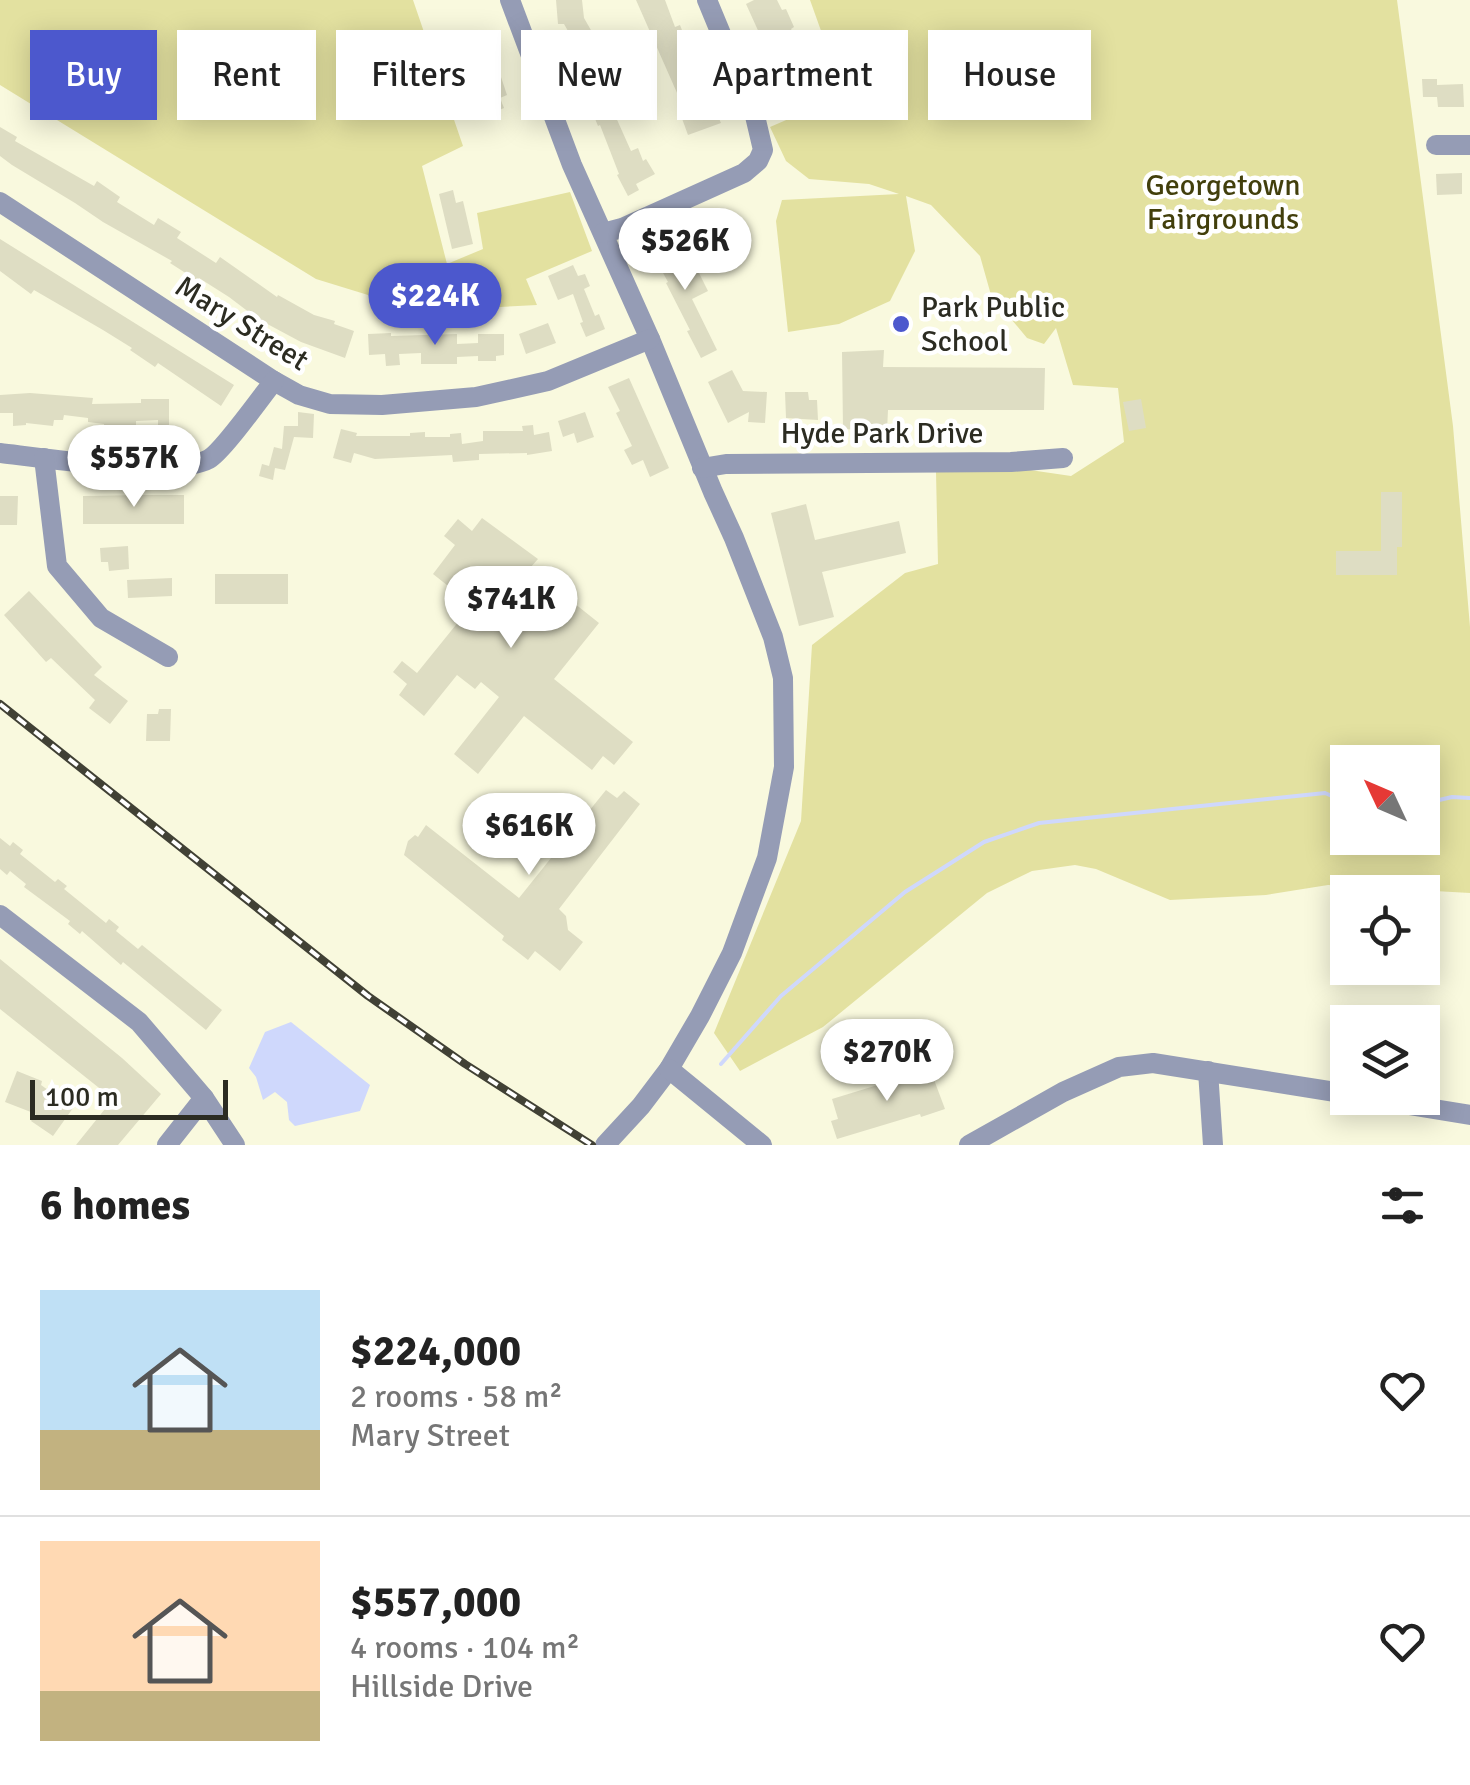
<!DOCTYPE html>
<html lang="en">
<head>
<meta charset="utf-8">
<style>
  :root { --surface:#fff; --page:#f6f6f6; --text:#222; --muted:#767676; --line:#e0e0e0; --accent:#4c58cd }
  body { margin:0; font-family:Signika,sans-serif; background:var(--page); color:var(--text); height:100vh; display:flex; flex-direction:column; font-size:38px; white-space:nowrap }
  * { box-sizing:border-box; margin:0 }
  p { font-size:32px; color:var(--muted) }
  .icon { flex:none; width:55px; height:55px; fill:none; stroke:currentColor; stroke-width:2; stroke-linecap:round; stroke-linejoin:round }
  .map { position:relative; height:1145px; overflow:hidden }
  .panel { display:flex; flex-direction:column; background:var(--surface); flex:1 }
  .panel>* { flex:none }
  .top-card { position:absolute; left:30px; top:30px; width:1410px; height:90px; display:flex; gap:20px }
  .needle { width:65px; rotate:314deg }
  .controls { position:absolute; left:1330px; top:745px; display:grid; gap:20px }
  .controls a { display:grid; place-items:center; width:110px; height:110px; border-radius:0px; background:var(--surface); box-shadow:0 5px 25px #0003; font-size:50px }
  .scale { position:absolute; left:30px; bottom:25px; width:198px; box-sizing:border-box; padding-left:10px; border:5px solid #2c2c22; border-top:0; font-size:28px; line-height:35px; white-space:nowrap; color:#2c2c22; -webkit-text-stroke:8px #fff; paint-order:stroke }
  .price { position:absolute; translate:-50% -85px; padding:0 22px; border-radius:35px; background:#fff; color:#222; font-size:32px; line-height:65px; filter:drop-shadow(0 2px 5px #0008) }
  .price::after { content:''; position:absolute; left:50%; top:60px; width:30px; height:22px; margin-left:-15px; background:inherit; clip-path:polygon(0 0,100% 0,50% 100%) }
  .price.on { background:var(--accent); color:#fff }
  ul { padding:0; list-style:none }
  li { display:flex; align-items:center; gap:30px; height:250px; padding:0 40px }
  li+li { border-top:2px solid var(--line) }
  li span { display:grid; place-items:center; flex:none; width:280px; height:200px; border-radius:0px; color:#555 }
  li>.icon { margin-inline-start:auto }
  span .icon { width:120px; height:120px; fill:#fffc; stroke-width:1 }
  li b { font-size:42px }
  h2 { display:flex; justify-content:space-between; align-items:center; height:120px; padding:0 40px; font-size:42px }
  .pill { padding:0 35px; border-radius:0px; background:var(--surface); box-shadow:0 5px 25px #0003; font-size:35px; line-height:90px }
  .pill.on { background:var(--accent); color:#fff }
  .map>svg:first-child { display:block }
  .green { fill:#e3e1a0; fill-rule:evenodd }
  .water { fill:#cfd8fc }
  .lines { fill:none; stroke-linecap:round; stroke-linejoin:round }
  .stream { stroke:#cfd8fc; stroke-width:4 }
  .building { fill:#deddc3 }
  .minor { stroke:#959cb5; stroke-width:20 }
  .rail-casing { stroke:#414135; stroke-width:8 }
  .rail { stroke:#fff; stroke-width:4; stroke-dasharray:11; stroke-linecap:butt }
  .poi-dot { fill:#4c58cd; stroke:#fff; stroke-width:4 }
  .labels { text-anchor:middle; stroke-width:9; stroke-linejoin:round; paint-order:stroke }
  .park-label { font-size:30px; fill:#423f0c; stroke:#fff }
  .poi-label { font-size:30px; fill:#2c2c22; stroke:#fff; text-anchor:start }
  .street-label { font-size:30px; fill:#2c2c22; stroke:#fff }
</style>
</head>
<body>
<div class="map">
<svg width="1470" height="1145" viewBox="0 0 1470 1145">
  <rect width="100%" height="100%" fill="#f9f9de"/>
  <g class="green">
    <path d="M0,0H413L463,146L422,166L447,264L483,249L477,213L570,192L592,251L526,279L537,305L420,311L316,279L0,85Z"/>
    <path d="M810,0H1397L1453,426L1470,627V893L1328,885L1266,895L1170,900L1096,869L1075,865L1032,871L987,893L823,1027L740,1071L714,1033L801,821L812,645L905,573L938,564L936,472L1030,470L1071,476L1124,442L1118,388L1073,385L1056,328L1044,344L1027,338L991,295L980,256L931,205L906,196L915,251L890,301L839,324L788,332L776,221L782,200L899,194L869,184L809,179L786,161L770,127L844,95ZM1348,762H1422V838H1348Z"/>
  </g>
  <path class="water" d="M291,1022L370,1085L360,1111L295,1126L289,1120L287,1102L275,1092L263,1100L256,1077L249,1068L265,1032Z"/>
  <g class="lines">
    <g class="stream">
      <path d="M1422,804L1452,797L1470,798"/>
      <path d="M721,1064L781,996L905,892L984,842L1039,823L1325,793L1348,803"/>
    </g>
  </g>
  <g class="building">
    <path d="M556,0H582L584,18L604,53L594,59L608,94L606,95L631,151L638,148L643,161L646,159L655,174L636,184L639,190L628,196L617,175L619,174L600,125L598,126L576,72L567,57L579,50L564,24H558Z"/>
    <path d="M636,0H665L675,27L680,25L700,77L721,123L688,135L680,113L685,111Z"/>
    <path d="M754,0H777L782,10L786,9L794,27L791,29L808,64L806,65L818,86L812,89L817,97L796,110L789,97L801,90L791,72L778,79L772,66L785,59L775,36L769,39L766,34L761,37L746,4Z"/>
    <path d="M484,58L488,71L498,68L507,95L500,98L504,108L481,118L464,65Z"/>
    <path d="M1422,79H1437V85L1463,84L1464,107H1438L1437,97H1423Z"/>
    <path d="M0,127L17,137L15,141L94,186L97,181L120,197L117,202L154,225L158,218L181,232L177,238L216,263L220,257L277,297L278,295L314,315L335,321L334,324L354,331L345,358L301,342L258,319L229,297L199,278L198,281L170,263L172,261L103,222L75,203L12,165L0,156Z"/>
    <path d="M1462,173V194L1437,195L1436,174Z"/>
    <path d="M453,190L456,203L463,201L473,244L452,249L439,194Z"/>
    <path d="M671,237L692,275L698,271L708,291L692,299L717,350L701,358L687,331L690,330L666,283L668,282L650,249Z"/>
    <path d="M0,239L234,385L221,406L158,363L155,367L130,350L132,348L103,330L34,290L31,294L0,271Z"/>
    <path d="M573,265L578,276L585,274L590,286L584,289L595,316L599,314L605,329L586,337L580,323L583,322L573,294L558,300L548,276Z"/>
    <path d="M548,323L556,343L526,354L519,334Z"/>
    <path d="M391,333V336L457,334V344L478,343V334H504V355L496,356V361H478V356L457,357V364H421V353L399,354L400,365L386,366L385,354L369,355L368,334Z"/>
    <path d="M884,350L883,367L1045,368L1044,410H888L887,431L843,429L842,352Z"/>
    <path d="M732,370L743,391L767,392L765,423L748,422L749,412L728,423L708,382Z"/>
    <path d="M629,378L669,468L650,477L643,460L632,465L624,450L632,446L616,413L620,411L608,387Z"/>
    <path d="M785,392H808L809,400H817L818,420L786,418Z"/>
    <path d="M30,393L93,398L92,404L141,403V399H169V425L158,426V420L136,421V426L104,427V424L88,422V418L64,415L63,420H54L53,426L26,423V425L13,426V413H0V395Z"/>
    <path d="M1141,399L1146,428L1129,431L1123,402Z"/>
    <path d="M298,412L314,414L313,438L294,437L285,470L275,468L273,480L259,476L262,464L269,466L274,447L282,449L284,426H298Z"/>
    <path d="M585,412L594,437L577,443L574,433L563,437L558,421Z"/>
    <path d="M533,425L534,435L549,432L552,451L527,455V453L479,454V460L453,462L452,455L375,459L354,453L351,463L333,458L341,429L357,433L356,436H410V433L425,432V437H450V434L461,433L462,444L483,441V431H523L522,426Z"/>
    <path d="M1381,492H1402V547H1397V575H1336V551H1381Z"/>
    <path d="M145,495H184V524H83V496Z"/>
    <path d="M0,496H18L17,525H0Z"/>
    <path d="M806,504L815,540L899,521L906,553L822,572L834,617L799,626L771,513Z"/>
    <path d="M482,518L538,559L530,568L599,623L554,679L633,742L614,765L603,756L592,770L524,716L478,774L454,754L499,697L481,682L475,689L457,675L424,716L399,695L407,684L393,672L402,661L417,673L472,605L433,574L455,545L444,536L458,519L472,531Z"/>
    <path d="M128,546L129,569L109,571L108,562H101L100,548Z"/>
    <rect x="215" y="574" width="73" height="30"/>
    <path d="M172,578V596L128,598L127,580Z"/>
    <path d="M29,591L102,667L94,675L128,701L110,724L89,708L95,700L51,658L46,662L4,615Z"/>
    <path d="M159,709H171L170,741H146L147,714H158Z"/>
    <path d="M606,790L617,798L624,791L640,804L559,909L566,916L568,930L583,942L560,971L535,951L528,960L502,940L504,936L404,855L408,841L415,835L418,837L426,825L519,898L555,853L542,841L531,844L520,837L517,828L521,817L529,812L541,813L548,822L568,837Z"/>
    <path d="M0,838L10,846L13,842L23,850L20,854L55,882L58,879L67,886L64,889L106,923L109,919L119,927L116,931L138,949L142,945L222,1010L206,1030L123,962L121,965L82,931L80,934L68,924L70,921L24,887L26,884L10,871L7,875L0,869Z"/>
    <path d="M0,959L122,1058L161,1094L118,1145H76L113,1099L0,1009Z"/>
    <path d="M930,1069L945,1109L921,1117L920,1114L837,1139L831,1121L838,1119L832,1099Z"/>
    <path d="M17,1071L42,1081L41,1085L73,1108L53,1136L31,1121L36,1114L5,1102Z"/>
  </g>
  <g class="lines">
    <g class="minor">
      <path d="M510,0L572,165L650,339L713,492L734,538L773,637L783,678L784,767L767,858L732,953L700,1016L669,1069L641,1106L605,1145"/>
      <path d="M1436,145H1470"/>
      <path d="M0,202L274,381L299,395L330,404L382,405L476,397L548,381L650,339"/>
      <path d="M603,233L622,228L744,173L758,161L763,150L755,116L707,0"/>
      <path d="M0,453C43,458 175,478 209,459C223,451 261,397 274,381"/>
      <path d="M44,458L57,566L101,618L168,657"/>
      <path d="M702,468L726,464L1011,462L1063,458"/>
      <path d="M0,915L139,1022L204,1098L235,1145"/>
      <path d="M669,1069L762,1145"/>
      <path d="M1208,1071L1213,1145"/>
      <path d="M1366,1098L1470,1115"/>
      <path d="M167,1145L204,1098"/>
      <path d="M969,1145L1063,1092L1119,1067L1153,1063L1348,1094"/>
    </g>
    <defs>
      <path id="rail" d="M0,704L368,996L465,1064L592,1145"/>
    </defs>
    <use href="#rail" class="rail-casing"/>
    <use href="#rail" class="rail"/>
  </g>
  <circle class="poi-dot" cx="901" cy="324" r="10"/>
  <g class="labels">
    <g class="park-label">
      <text x="1223" y="195">Georgetown<tspan x="1223" dy="34">Fairgrounds</tspan></text>
    </g>
    <g class="poi-label">
      <text x="921" y="317">Park Public<tspan x="921" dy="34">School</tspan></text>
    </g>
    <g class="street-label">
      <text transform="translate(242 323) rotate(32)" y="10">Mary Street</text>
      <text x="882" y="443">Hyde Park Drive</text>
    </g>
  </g>
</svg>
<div class="controls">
<a><svg class="needle" viewBox="-14 -14 28 28"><path d="M0-13l5 13h-10z" fill="#e53935"/><path d="M0 13l5-13h-10z" fill="#767676"/></svg></a>
<a><svg class="icon" aria-label="locate" viewBox="0 0 24 24"><circle cx="12" cy="12" r="6"/><path d="M12 2v4M12 18v4M2 12h4M18 12h4"/></svg></a>
<a><svg class="icon" aria-label="layers" viewBox="0 0 24 24"><path d="M12 4l9 5-9 5-9-5zM3 14l9 5 9-5"/></svg></a>
</div>
<div class="scale">100 m</div>
<b class="price" style="left:685px;top:293px">$526K</b>
<b class="price on" style="left:435px;top:348px">$224K</b>
<b class="price" style="left:134px;top:510px">$557K</b>
<b class="price" style="left:511px;top:651px">$741K</b>
<b class="price" style="left:529px;top:878px">$616K</b>
<b class="price" style="left:887px;top:1104px">$270K</b>
<div class="top-card">
<a class="pill on">Buy</a>
<a class="pill">Rent</a>
<a class="pill">Filters</a>
<a class="pill">New</a>
<a class="pill">Apartment</a>
<a class="pill">House</a>
</div>
</div>
<section class="panel">
<h2>6 homes<svg class="icon" aria-label="filters" viewBox="0 0 24 24"><path d="M4 7h16M4 17h16"/><circle cx="9" cy="7" r="2"/><circle cx="15" cy="17" r="2"/></svg></h2>
<ul>
<li><span style="background:linear-gradient(#bfe0f5 70%,#c2b280 0)"><svg class="icon" aria-label="home" viewBox="0 0 24 24"><path d="M3 11l9-7 9 7M6 9v11h12V9"/></svg></span><div><b>$224,000</b><p>2 rooms · 58 m²</p><p>Mary Street</p></div><svg class="icon" aria-label="heart" viewBox="0 0 24 24"><path d="M12 20l-8-8c-3-5 5-10 8-4 3-6 11-1 8 4z"/></svg></li>
<li><span style="background:linear-gradient(#ffd9b3 75%,#c2b280 0)"><svg class="icon" aria-label="home" viewBox="0 0 24 24"><path d="M3 11l9-7 9 7M6 9v11h12V9"/></svg></span><div><b>$557,000</b><p>4 rooms · 104 m²</p><p>Hillside Drive</p></div><svg class="icon" aria-label="heart" viewBox="0 0 24 24"><path d="M12 20l-8-8c-3-5 5-10 8-4 3-6 11-1 8 4z"/></svg></li>
</ul>
</section>
</body>
</html>
